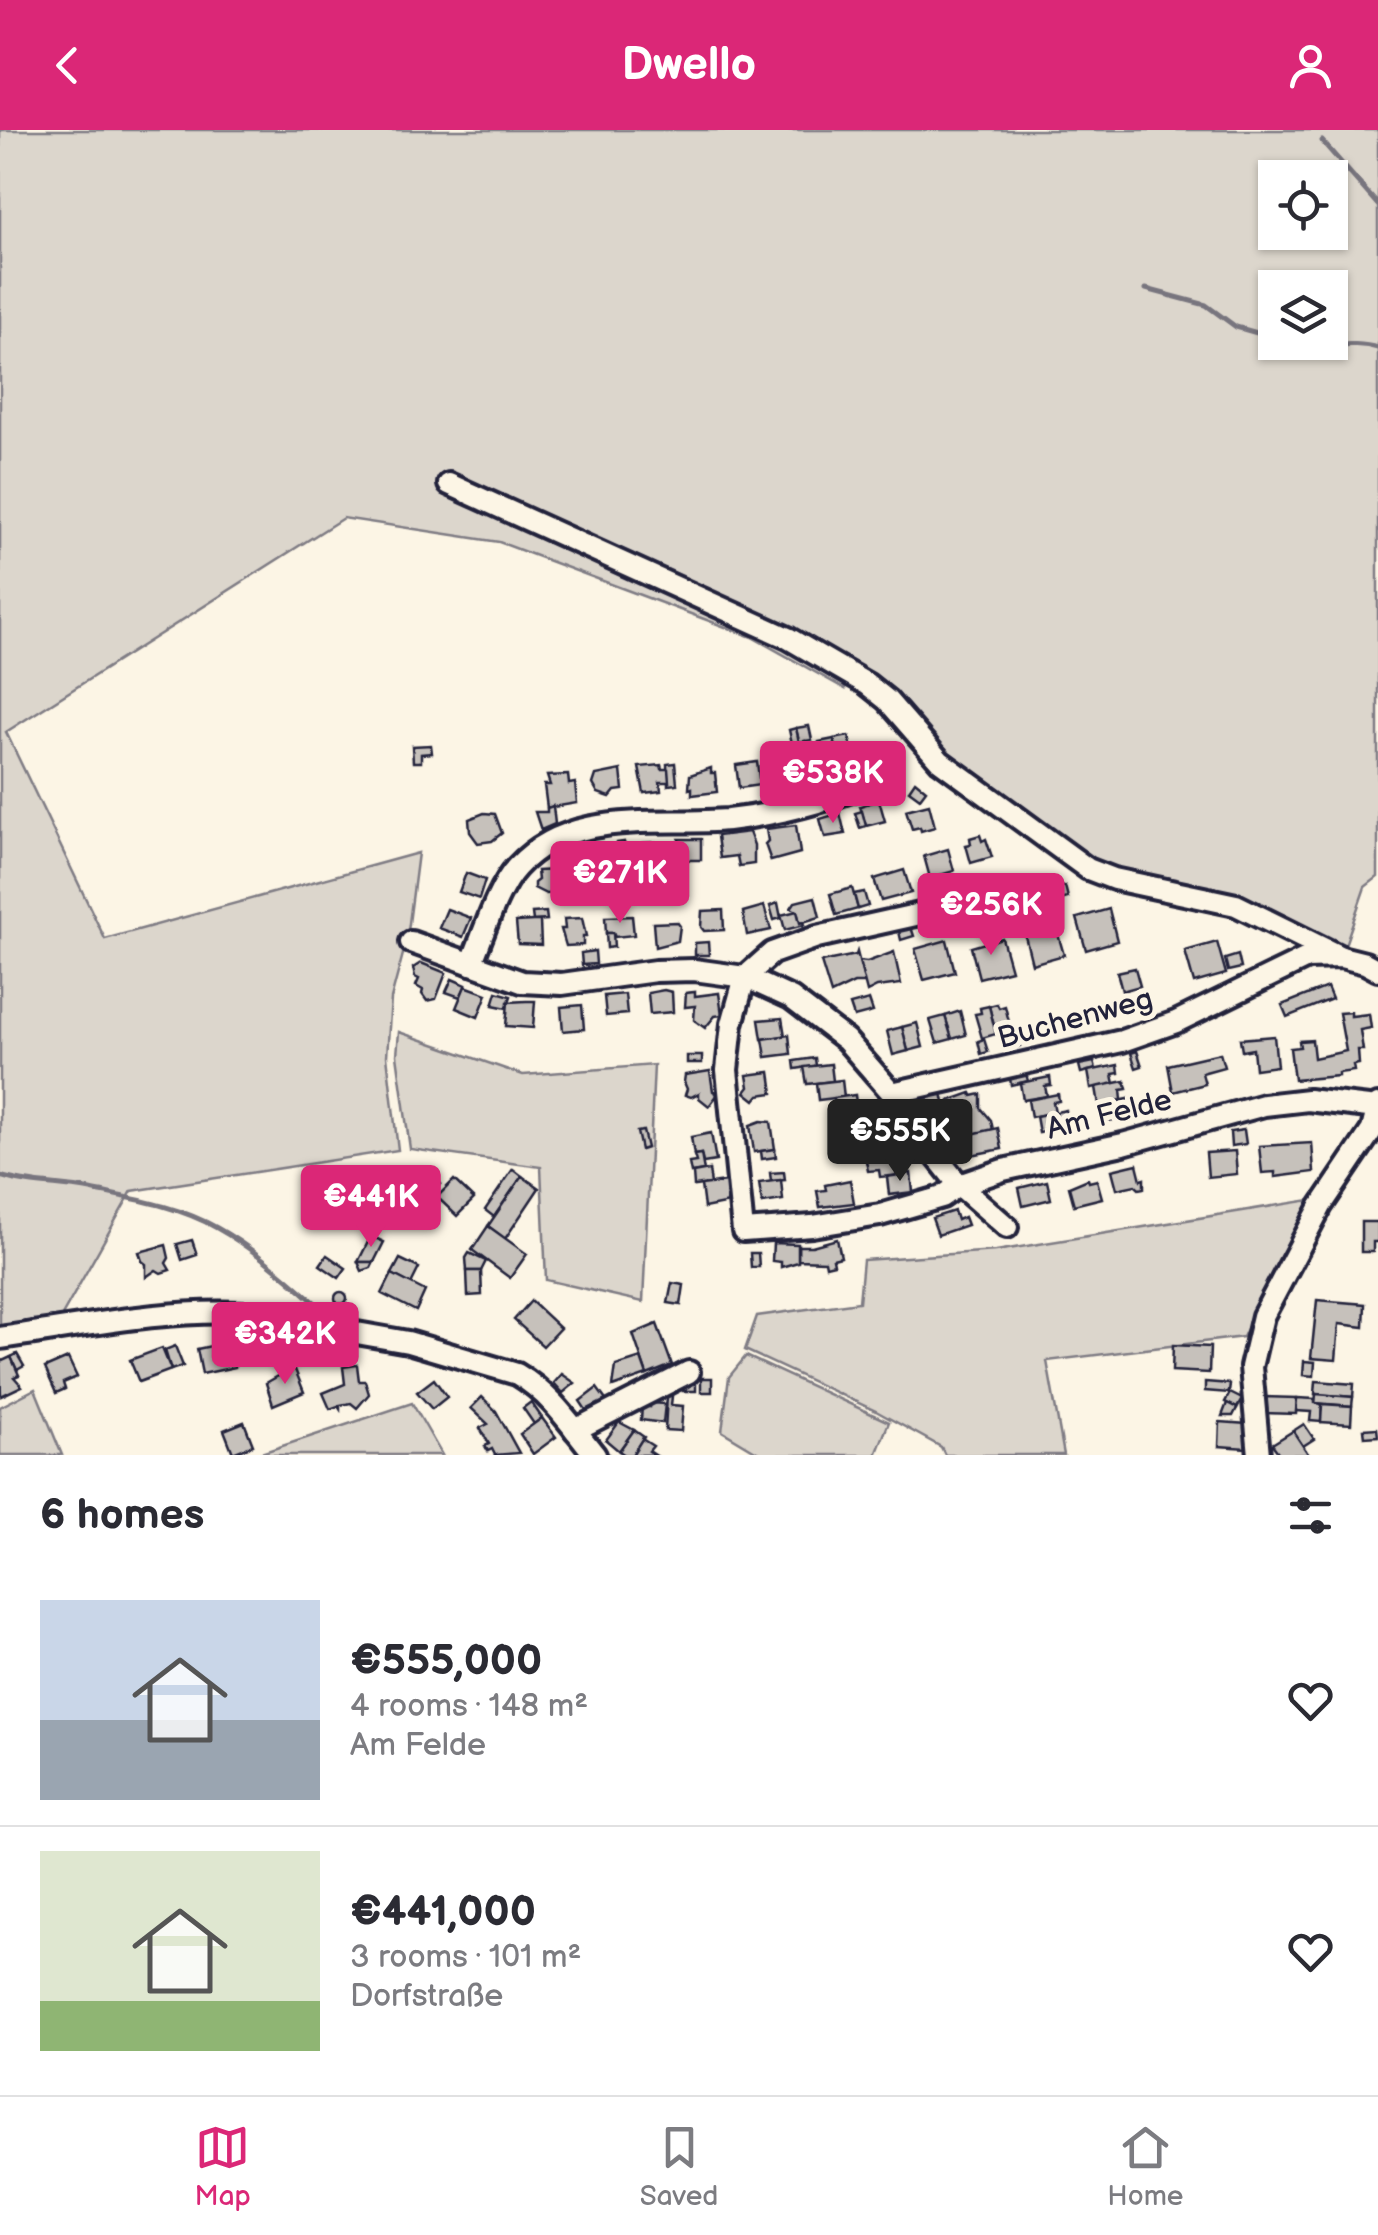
<!DOCTYPE html>
<html lang="en">
<head>
<meta charset="utf-8">
<style>
  :root { --surface:#fff; --page:#f7f7f7; --text:#2b2b33; --muted:#7c7c81; --line:#e1e1e2; --accent:#db2777 }
  body { margin:0; font-family:"Balsamiq Sans",sans-serif; background:var(--page); color:var(--text); height:100vh; display:flex; flex-direction:column; font-size:38px; white-space:nowrap }
  * { box-sizing:border-box; margin:0 }
  p { font-size:32px; color:var(--muted) }
  .icon { flex:none; width:55px; height:55px; fill:none; stroke:currentColor; stroke-width:2; stroke-linecap:round; stroke-linejoin:round }
  .map { position:relative; height:1325px; overflow:hidden }
  .details { display:flex; flex-direction:column; background:var(--surface); flex:1 }
  .details>* { flex:none }
  .buttons { position:absolute; left:1258px; top:30px; display:grid; gap:20px }
  .buttons a { display:grid; place-items:center; width:90px; height:90px; border-radius:0px; background:var(--surface); box-shadow:0 2px 8px #0004; font-size:50px }
  .price { position:absolute; translate:-50% -85px; padding:0 22px; border-radius:10px; background:var(--accent); color:#fff; font-size:32px; line-height:65px; filter:drop-shadow(0 2px 5px #0008) }
  .price::after { content:''; position:absolute; left:50%; top:60px; width:30px; height:22px; margin-left:-15px; background:inherit; clip-path:polygon(0 0,100% 0,50% 100%) }
  .price.on { background:#222; color:#fff }
  ul { padding:0; list-style:none }
  li { display:flex; align-items:center; gap:30px; height:250px; padding:0 40px }
  li+li { border-top:2px solid var(--line) }
  li span { display:grid; place-items:center; flex:none; width:280px; height:200px; border-radius:0px; color:#555 }
  li>.icon { margin-inline-start:auto }
  span .icon { width:120px; height:120px; fill:#fffc; stroke-width:1 }
  li b { font-size:42px }
  h2 { display:flex; justify-content:space-between; align-items:center; height:120px; padding:0 40px; font-size:42px }
  header { display:flex; justify-content:space-between; align-items:center; height:130px; padding:0 40px; background:var(--accent); color:#fff; font-size:45px; font-weight:600 }
  .dock { display:flex; justify-content:space-around; align-items:center; height:140px; border-top:2px solid var(--line); background:var(--surface); font-size:28px; color:var(--muted) }
  .dock a { display:grid; justify-items:center; gap:5px }
  .dock .on { color:var(--accent) }
  .map>svg:first-child { display:block }
  .green { fill:#dcd6cc; stroke:#7f7c84; stroke-width:2.5; fill-rule:evenodd }
  .lines { fill:none; stroke-linecap:round; stroke-linejoin:round }
  .stream { stroke:#78757e; stroke-width:5 }
  .building { fill:#c6c1bb; stroke:#22223b; stroke-width:2.5 }
  .minor-casing { stroke:#22223b; stroke-width:28 }
  .minor { stroke:#fcf5e5; stroke-width:20 }
  .labels { text-anchor:middle; stroke-width:10; stroke-linejoin:round; paint-order:stroke }
  .street-label { font-size:30px; fill:#22223b; stroke:#fcf5e5 }
</style>
</head>
<body>
<header><svg class="icon" aria-label="back" viewBox="0 0 24 24"><path d="M15 5l-7 7 7 7"/></svg>Dwello<svg class="icon" aria-label="person" viewBox="0 0 24 24"><circle cx="12" cy="8" r="4"/><path d="M4 21q1-7 8-7t8 7"/></svg></header>
<div class="map">
<svg width="1378" height="1325" viewBox="0 0 1378 1325">
  <rect width="100%" height="100%" fill="#fcf5e5"/>
  <filter id="ink" filterUnits="userSpaceOnUse"><feTurbulence type="fractalNoise" baseFrequency=".01" numOctaves="2"/><feDisplacementMap in="SourceGraphic" scale="20" xChannelSelector="R" yChannelSelector="G"/><feConvolveMatrix kernelMatrix="1 2 1 2 8 2 1 2 1" color-interpolation-filters="sRGB"/></filter>
  <g filter="url(#ink)">
    <g class="green">
      <path d="M0,0H1378V747L1365,757L1343,821L1090,734L943,627L890,566L840,526L845,559L752,507L499,412L343,388L6,602L105,809L418,723L407,809L391,869L387,926L398,1020L132,1061L60,1189L0,1199ZM1275,48H1330V102H1275ZM1275,158H1330V212H1275Z"/>
      <path d="M399,902L523,945L654,935L643,1172L546,1150L541,1037L410,1019L397,925Z"/>
      <path d="M1310,1070L1243,1207L1047,1231L1064,1325H945L941,1317L876,1281L745,1220L757,1186L859,1172L863,1130L996,1121Z"/>
      <path d="M746,1226L889,1292L876,1325H762L722,1301L729,1247Z"/>
      <path d="M35,1259L62,1325H0V1277Z"/>
      <path d="M412,1273L442,1325H255Z"/>
    </g>
    <g class="lines">
      <g class="stream">
        <path d="M1322,11L1378,75"/>
        <path d="M1146,159L1206,175L1236,197L1275,208"/>
        <path d="M1288,212C1318,221 1348,209 1378,218"/>
        <path d="M0,1046C31,1056 61,1054 91,1060C134,1069 179,1076 217,1098C260,1122 296,1157 333,1188"/>
        <path d="M546,1253L560,1265"/>
        <path d="M599,1315L608,1325"/>
      </g>
    </g>
    <g class="building">
      <path d="M809,596L812,610L799,612L796,598Z"/>
      <path d="M796,598L799,612L805,611L811,642L789,648L788,642L779,641L777,622L793,618L789,600Z"/>
      <path d="M849,606L855,633L840,637L834,609Z"/>
      <path d="M834,609L840,637L825,640L819,612Z"/>
      <path d="M431,615L432,623L421,624V632H413L412,616Z"/>
      <path d="M757,632L760,655L739,658L736,635Z"/>
      <path d="M675,633L677,654L668,655L667,634Z"/>
      <path d="M661,635L662,639H668L669,652H660L661,661L644,663L639,637Z"/>
      <path d="M711,638V643H715L717,662L692,665V658L689,659L690,645Z"/>
      <path d="M621,640L623,660L615,661L610,667L598,663L593,654L596,645Z"/>
      <path d="M568,645L569,654L575,653L577,673L547,678L544,655H550L547,646Z"/>
      <path d="M915,651L926,660L920,668L909,660Z"/>
      <path d="M879,670L885,691L866,696L860,676Z"/>
      <path d="M929,674L935,697L921,701L920,697L912,699L906,680Z"/>
      <path d="M553,676L555,694L541,700L535,682H547V678Z"/>
      <path d="M862,681L866,696L860,698L855,683Z"/>
      <path d="M484,683L495,684L502,703L492,711L478,713L470,702L469,689Z"/>
      <path d="M840,683L845,704L825,707L820,689Z"/>
      <path d="M796,695L800,723L771,731L765,714L768,711L766,699Z"/>
      <path d="M749,702L754,715V734L739,736L737,726L720,728L717,706Z"/>
      <path d="M980,705L982,711L986,709L992,727L971,733L966,715L971,714L970,708Z"/>
      <rect x="679" y="709" width="22" height="21"/>
      <path d="M624,712L628,727L617,728L616,713Z"/>
      <path d="M655,712L657,733L635,738L634,729L628,727L627,716L639,717L643,713Z"/>
      <path d="M606,717L607,743L594,744L593,739L584,740L580,718Z"/>
      <path d="M948,719L954,741L930,748L924,726Z"/>
      <path d="M571,732L572,747L558,748L559,763L546,764L534,758V753L538,750L537,741L557,740V733Z"/>
      <path d="M904,740L911,763L881,771L874,749Z"/>
      <path d="M466,743L485,750L479,769L459,762Z"/>
      <path d="M1065,756L1068,768L1033,778L1029,766Z"/>
      <path d="M852,758L858,779L836,785L830,764Z"/>
      <path d="M864,762L868,776L858,779L854,764Z"/>
      <path d="M815,767L820,787L800,793L797,781L791,778L795,772Z"/>
      <path d="M778,773L781,788L774,790L770,776Z"/>
      <path d="M764,776L771,800L747,805L743,782Z"/>
      <path d="M447,779L471,788L463,807L439,798Z"/>
      <path d="M1109,779L1117,811L1086,820L1077,788Z"/>
      <path d="M723,780L724,800L704,801L701,797L702,781Z"/>
      <path d="M797,781L800,793L803,792L804,795L785,800L781,785Z"/>
      <path d="M1020,781L1024,794L1011,797L1008,785Z"/>
      <path d="M546,782L547,790L533,791L532,783Z"/>
      <path d="M1008,785L1011,797L998,801L995,788Z"/>
      <path d="M632,786L634,805L615,807L613,803H606L605,787Z"/>
      <path d="M582,788L586,806H583V815L566,816L561,799H565L564,789Z"/>
      <path d="M533,791H540L541,815L518,814L516,792Z"/>
      <path d="M677,792L680,796L678,811L655,817L653,793Z"/>
      <path d="M910,794L914,806L901,810L898,797Z"/>
      <path d="M1055,794L1064,825L1032,834L1024,802Z"/>
      <path d="M606,803H613L614,817L607,818Z"/>
      <path d="M1002,808L1011,840L979,848L971,817Z"/>
      <path d="M947,810L955,842L924,850L915,819Z"/>
      <path d="M708,812L709,825H695V813Z"/>
      <path d="M1217,812L1226,844L1194,853L1185,821Z"/>
      <path d="M595,821L596,834L582,835L581,823Z"/>
      <path d="M857,822L865,853H854L831,864L821,832L856,825Z"/>
      <path d="M894,822L901,854L877,857L867,862L859,831L867,832Z"/>
      <path d="M1238,825L1241,838L1228,841L1225,829Z"/>
      <path d="M421,833L446,843L436,869L427,871L422,864L423,860L416,856L419,849L415,847L413,838Z"/>
      <path d="M1135,838L1140,856L1122,861L1117,842Z"/>
      <path d="M452,849L466,855L460,867L446,862Z"/>
      <path d="M465,856L487,864L478,887L456,878Z"/>
      <path d="M1327,857L1332,869L1287,887L1282,875Z"/>
      <path d="M664,860L672,862L673,882L650,884L648,863Z"/>
      <path d="M497,862L511,866L507,878L493,875Z"/>
      <path d="M695,862V866L719,863L722,885L715,886L705,898L694,890L695,876L685,877L686,863Z"/>
      <path d="M625,864L627,884L606,886L604,866Z"/>
      <path d="M869,870L873,882L854,887L850,875Z"/>
      <path d="M526,871H535L533,898L506,896L508,872Z"/>
      <path d="M997,874L999,878L1005,876L1011,900L996,904L989,876Z"/>
      <path d="M582,875L584,899L563,901L561,877Z"/>
      <path d="M989,876L996,904L982,908L975,884L981,883L980,878Z"/>
      <path d="M960,881L966,905L952,909L945,886Z"/>
      <path d="M1351,882V886L1369,884L1371,898L1360,900L1363,920H1358L1359,934L1353,935L1354,941L1338,943V946L1294,950L1290,918L1300,917L1299,911L1312,910L1314,928L1346,921L1339,883Z"/>
      <path d="M945,886L952,909L937,913L930,890Z"/>
      <path d="M782,888L785,906L762,909L759,890Z"/>
      <path d="M917,893L923,917L908,921L902,897Z"/>
      <path d="M902,897L908,921L893,925L887,901Z"/>
      <path d="M1017,902L1020,916L1014,918L1010,904Z"/>
      <path d="M789,905L791,924L766,927L763,909Z"/>
      <path d="M1274,906L1277,936L1255,939L1253,919L1242,921L1240,909Z"/>
      <path d="M984,909L988,922L981,924L978,911Z"/>
      <path d="M1137,921L1142,936L1136,938L1131,923Z"/>
      <path d="M1220,923L1224,937L1202,943L1205,954L1173,962L1168,935Z"/>
      <rect x="687" y="926" width="15" height="7"/>
      <path d="M815,928L816,936L795,939L794,931Z"/>
      <path d="M1094,932L1096,939L1081,943L1079,935Z"/>
      <path d="M831,934L833,951L807,954L804,937Z"/>
      <path d="M1118,935L1119,943L1113,944L1115,954L1091,958L1088,941Z"/>
      <path d="M710,941L713,961L718,964L709,976L699,968V963L691,967L685,965L687,959L684,952L685,945Z"/>
      <path d="M770,942L773,963L759,965L755,970L745,962L749,957L747,945Z"/>
      <path d="M1026,944L1028,951L1011,955L1010,948Z"/>
      <path d="M1050,947L1051,955L1045,956L1047,966L1023,970L1020,953Z"/>
      <path d="M842,950L844,967L818,970L816,953Z"/>
      <path d="M1125,951L1127,959L1121,960L1122,970L1099,975L1096,957Z"/>
      <path d="M942,963L945,977L925,982L921,968Z"/>
      <path d="M971,963L972,966L981,964V978L991,990L993,1000L964,1006L960,987L953,988L949,971Z"/>
      <path d="M1058,964L1059,971L1053,972L1055,982L1031,987L1028,970Z"/>
      <path d="M855,965L856,973L835,976L834,968Z"/>
      <path d="M1133,968L1135,976L1129,977L1131,987L1107,991L1104,974Z"/>
      <path d="M859,980L861,991L868,989L869,997L839,1002L837,983Z"/>
      <path d="M1066,980L1067,988L1061,989L1063,999L1039,1003L1036,986Z"/>
      <path d="M761,991L771,992L775,1019L754,1022L750,995Z"/>
      <path d="M869,997H874L876,1004L869,1006L870,1016L847,1019L844,1001Z"/>
      <path d="M998,998L1002,1019L971,1025L967,1005Z"/>
      <path d="M1244,1000L1246,1014L1231,1016L1230,1002Z"/>
      <path d="M643,1001L647,1018L641,1020L637,1002Z"/>
      <path d="M711,1003L716,1031L703,1033L701,1024L694,1025L691,1007Z"/>
      <path d="M1312,1013L1314,1042L1275,1047V1042L1262,1043L1259,1016Z"/>
      <path d="M775,1019L776,1027L762,1029L761,1021Z"/>
      <path d="M1235,1021L1237,1044L1208,1047L1206,1023Z"/>
      <path d="M701,1024L704,1041L691,1043L689,1033L696,1032L694,1025Z"/>
      <path d="M882,1026H898L901,1045L880,1047L879,1040L868,1041L866,1031Z"/>
      <path d="M1137,1034L1141,1050L1144,1049V1058L1139,1059L1135,1055L1117,1059L1112,1040Z"/>
      <path d="M513,1039L522,1046L494,1087L485,1080Z"/>
      <path d="M709,1040L711,1054L694,1056L693,1043Z"/>
      <path d="M431,1042L441,1054L433,1061L423,1049Z"/>
      <path d="M784,1042L785,1050L771,1051L770,1043Z"/>
      <path d="M911,1043L913,1062L889,1065L887,1047Z"/>
      <path d="M522,1046L539,1058L505,1109L488,1096Z"/>
      <path d="M1088,1049L1089,1052L1097,1050L1102,1068L1074,1075L1069,1057Z"/>
      <path d="M454,1050L474,1069L457,1086L437,1067Z"/>
      <path d="M781,1050L783,1070L762,1073L759,1053Z"/>
      <path d="M850,1050L854,1073L820,1077L817,1061L826,1060L825,1055Z"/>
      <path d="M1047,1051L1051,1069L1023,1076L1019,1058Z"/>
      <path d="M727,1052L729,1073L704,1078L701,1055Z"/>
      <path d="M954,1081L957,1090L964,1087L967,1095L938,1105L932,1088Z"/>
      <path d="M1361,1092H1378V1112H1373V1122H1361Z"/>
      <path d="M488,1096L527,1124L510,1148L472,1120Z"/>
      <path d="M371,1106L384,1112L374,1132H358Z"/>
      <path d="M837,1109L841,1127L833,1129L834,1134L826,1136L825,1131L798,1130V1116H812Z"/>
      <path d="M192,1110L197,1125L182,1130L177,1114Z"/>
      <path d="M773,1113L798,1114V1132L781,1137V1132L772,1131Z"/>
      <path d="M166,1115L169,1128L166,1133L170,1140L161,1143L156,1140L146,1147V1134L142,1131L139,1122Z"/>
      <path d="M469,1123L486,1131L481,1141H467L466,1128Z"/>
      <path d="M750,1123H758L759,1137H751Z"/>
      <path d="M327,1125L346,1138L339,1148L320,1135Z"/>
      <path d="M400,1129L419,1138L411,1154L392,1144Z"/>
      <path d="M358,1132H374L371,1138L362,1141Z"/>
      <path d="M467,1141H481L482,1165L468,1166Z"/>
      <path d="M392,1144L425,1161L416,1181L382,1164Z"/>
      <path d="M672,1153L684,1155L681,1175L668,1173Z"/>
      <circle cx="341" cy="1168" r="6"/>
      <path d="M1317,1170L1365,1174L1364,1197L1339,1194L1336,1230L1311,1228Z"/>
      <path d="M531,1171L560,1198L543,1216L514,1190Z"/>
      <path d="M657,1194L672,1235L647,1245L633,1204Z"/>
      <path d="M230,1212L235,1237L202,1244L197,1219Z"/>
      <path d="M1173,1215L1210,1217L1209,1243L1172,1241Z"/>
      <path d="M175,1216L183,1236L171,1240L165,1220Z"/>
      <path d="M162,1218L171,1240L139,1252L130,1230Z"/>
      <path d="M17,1224L24,1236L17,1240L11,1227Z"/>
      <path d="M278,1225L296,1227L294,1237L278,1243L273,1230Z"/>
      <path d="M11,1227L19,1245L14,1247L22,1256L1,1266L0,1232Z"/>
      <path d="M68,1228L77,1247L63,1253L65,1259L56,1263L45,1238Z"/>
      <path d="M641,1228L647,1245L613,1257L616,1236Z"/>
      <path d="M1304,1231L1315,1232L1314,1246L1303,1245Z"/>
      <path d="M357,1235L359,1251H365L369,1264L357,1278L351,1273L340,1275V1279L338,1276L330,1279L323,1263L345,1254L343,1237Z"/>
      <path d="M294,1237L304,1262L273,1275L266,1253Z"/>
      <path d="M562,1244L575,1253L563,1263L554,1253Z"/>
      <path d="M684,1248L696,1249V1261H683Z"/>
      <rect x="701" y="1248" width="11" height="14"/>
      <path d="M434,1249L447,1267L432,1279L417,1262Z"/>
      <path d="M1316,1251L1354,1254L1353,1267L1315,1264Z"/>
      <path d="M1205,1252L1230,1254L1229,1263L1205,1261Z"/>
      <path d="M597,1258L608,1273L590,1286L580,1271Z"/>
      <path d="M1230,1263L1242,1269L1237,1278L1225,1272Z"/>
      <path d="M1316,1264L1353,1267L1352,1276L1315,1273Z"/>
      <path d="M667,1266H672L671,1275L683,1276L681,1301L665,1300Z"/>
      <path d="M482,1267L496,1281L519,1323L495,1325L492,1319L488,1321L485,1316L489,1314L480,1298L488,1294L471,1278Z"/>
      <path d="M1263,1267L1297,1268L1296,1284L1263,1283Z"/>
      <path d="M1297,1268L1315,1269V1273L1322,1274L1321,1292L1310,1291L1311,1282L1296,1281Z"/>
      <path d="M531,1272L542,1288L534,1294L523,1278Z"/>
      <path d="M650,1273L665,1274L663,1293L641,1290L642,1276L650,1277Z"/>
      <path d="M1227,1273L1237,1278L1233,1286H1222Z"/>
      <path d="M1322,1274L1352,1276L1351,1294L1321,1292Z"/>
      <path d="M542,1288L556,1307L533,1324L520,1304Z"/>
      <path d="M244,1292L253,1315L233,1323L224,1300Z"/>
      <path d="M619,1292L634,1300L619,1321L606,1310Z"/>
      <path d="M1220,1292L1247,1294L1246,1318L1219,1316Z"/>
      <path d="M1304,1294L1314,1309L1303,1316L1293,1301Z"/>
      <path d="M1377,1298L1378,1306L1365,1307L1364,1299Z"/>
      <path d="M634,1300L644,1307L632,1325H625L619,1321Z"/>
      <path d="M1293,1301L1309,1325H1280L1272,1314Z"/>
      <path d="M642,1309L653,1316L649,1321L655,1325H632Z"/>
    </g>
    <g class="lines">
      <defs>
        <g id="minor">
          <path d="M449,354L788,508L867,554L887,570L940,631L1088,739L1114,749L1236,775L1341,827"/>
          <path d="M992,768L817,807L772,823L745,847L732,894L727,940L743,1101L812,1096L880,1085L942,1067L959,1055L1003,1040L1123,1014L1264,975L1308,970L1377,978"/>
          <path d="M411,812L522,852L562,854L655,841L694,840L745,847L791,868L846,910L892,963L913,997L959,1055L1007,1097"/>
          <path d="M471,834C483,806 497,758 517,737C571,678 657,696 728,690C782,684 834,670 883,648"/>
          <path d="M892,963L1122,911L1176,892L1307,828L1341,827L1365,833L1378,840"/>
          <path d="M0,1208C81,1197 161,1179 243,1183L408,1212L517,1244C551,1264 570,1294 595,1325"/>
          <path d="M575,1300L689,1242"/>
          <path d="M1259,1325L1251,1237L1263,1186L1321,1076L1372,1000L1378,975"/>
        </g>
      </defs>
      <use href="#minor" class="minor-casing"/>
      <use href="#minor" class="minor"/>
    </g>
  </g>
  <g class="labels">
    <g class="street-label">
      <text transform="translate(1075 888) rotate(-15)" y="10">Buchenweg</text>
      <text transform="translate(1109 984) rotate(-14)" y="10">Am Felde</text>
    </g>
  </g>
</svg>
<div class="buttons">
<a><svg class="icon" aria-label="locate" viewBox="0 0 24 24"><circle cx="12" cy="12" r="6"/><path d="M12 2v4M12 18v4M2 12h4M18 12h4"/></svg></a>
<a><svg class="icon" aria-label="layers" viewBox="0 0 24 24"><path d="M12 4l9 5-9 5-9-5zM3 14l9 5 9-5"/></svg></a>
</div>
<b class="price" style="left:833px;top:696px">€538K</b>
<b class="price" style="left:620px;top:796px">€271K</b>
<b class="price" style="left:991px;top:828px">€256K</b>
<b class="price on" style="left:900px;top:1054px">€555K</b>
<b class="price" style="left:371px;top:1120px">€441K</b>
<b class="price" style="left:285px;top:1257px">€342K</b>
</div>
<section class="details">
<h2>6 homes<svg class="icon" aria-label="filters" viewBox="0 0 24 24"><path d="M4 7h16M4 17h16"/><circle cx="9" cy="7" r="2"/><circle cx="15" cy="17" r="2"/></svg></h2>
<ul>
<li><span style="background:linear-gradient(#c9d6e8 60%,#9aa5b1 0)"><svg class="icon" aria-label="home" viewBox="0 0 24 24"><path d="M3 11l9-7 9 7M6 9v11h12V9"/></svg></span><div><b>€555,000</b><p>4 rooms · 148 m²</p><p>Am Felde</p></div><svg class="icon" aria-label="heart" viewBox="0 0 24 24"><path d="M12 20l-8-8c-3-5 5-10 8-4 3-6 11-1 8 4z"/></svg></li>
<li><span style="background:linear-gradient(#dfe7d0 75%,#8fb573 0)"><svg class="icon" aria-label="home" viewBox="0 0 24 24"><path d="M3 11l9-7 9 7M6 9v11h12V9"/></svg></span><div><b>€441,000</b><p>3 rooms · 101 m²</p><p>Dorfstraße</p></div><svg class="icon" aria-label="heart" viewBox="0 0 24 24"><path d="M12 20l-8-8c-3-5 5-10 8-4 3-6 11-1 8 4z"/></svg></li>
</ul>
</section>
<nav class="dock">
<a class="on"><svg class="icon" aria-label="map" viewBox="0 0 24 24"><path d="M3 6l6-2 6 2 6-2v14l-6 2-6-2-6 2zM9 4v14M15 6v14"/></svg>Map</a>
<a><svg class="icon" aria-label="saved" viewBox="0 0 24 24"><path d="M7 4h10v16l-5-4-5 4z"/></svg>Saved</a>
<a><svg class="icon" aria-label="home" viewBox="0 0 24 24"><path d="M3 11l9-7 9 7M6 9v11h12V9"/></svg>Home</a>
</nav>
</body>
</html>
